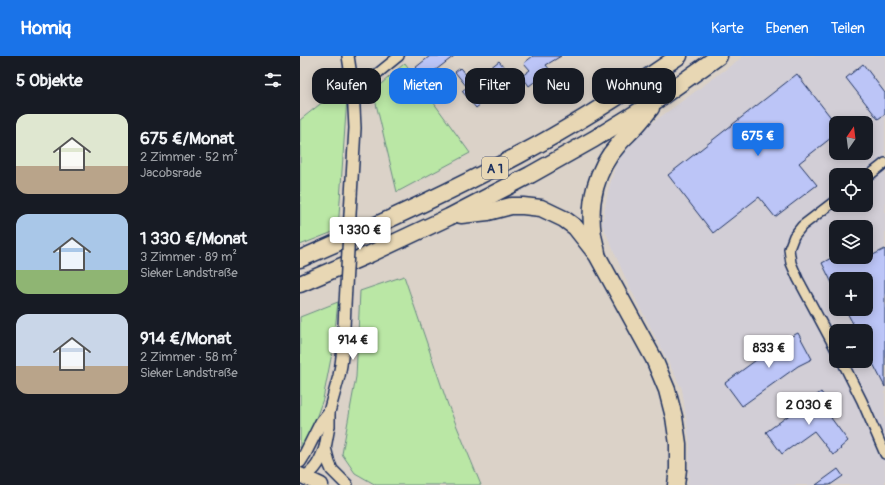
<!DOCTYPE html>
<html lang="de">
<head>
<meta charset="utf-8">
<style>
  :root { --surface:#171b24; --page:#242831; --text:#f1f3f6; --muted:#9ea1a6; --accent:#1a73e8 }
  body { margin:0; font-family:Pangolin,sans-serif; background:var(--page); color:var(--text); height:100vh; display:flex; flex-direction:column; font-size:15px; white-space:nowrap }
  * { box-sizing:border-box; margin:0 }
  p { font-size:13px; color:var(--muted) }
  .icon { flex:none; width:22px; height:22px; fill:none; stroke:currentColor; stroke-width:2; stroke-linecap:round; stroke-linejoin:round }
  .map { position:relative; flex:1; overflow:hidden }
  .drawer { display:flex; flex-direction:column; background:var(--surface); width:300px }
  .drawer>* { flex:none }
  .hud { position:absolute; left:12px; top:12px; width:380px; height:36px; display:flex; gap:8px }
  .needle { width:26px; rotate:14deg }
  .tools { position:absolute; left:529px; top:60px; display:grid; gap:8px }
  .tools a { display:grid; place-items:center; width:44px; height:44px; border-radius:8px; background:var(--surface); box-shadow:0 2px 10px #0003; font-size:20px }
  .price { position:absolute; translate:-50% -34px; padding:0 9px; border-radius:4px; background:#fff; color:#222; font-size:13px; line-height:26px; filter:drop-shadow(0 1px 2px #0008) }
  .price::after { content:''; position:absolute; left:50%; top:24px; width:12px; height:9px; margin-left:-6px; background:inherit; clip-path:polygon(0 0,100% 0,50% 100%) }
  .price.current { background:var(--accent); color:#fff }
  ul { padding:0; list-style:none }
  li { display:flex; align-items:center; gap:12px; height:100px; padding:0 16px }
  li span { display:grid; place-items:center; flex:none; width:112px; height:80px; border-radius:12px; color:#555 }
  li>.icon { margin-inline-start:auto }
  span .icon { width:48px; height:48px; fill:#fffc; stroke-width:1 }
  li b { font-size:17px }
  h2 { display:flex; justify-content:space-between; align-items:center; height:48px; padding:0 16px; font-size:17px }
  .chip { padding:0 14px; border-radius:12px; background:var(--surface); box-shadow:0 2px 10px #0003; font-size:14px; line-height:36px }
  .chip.current { background:var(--accent); color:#fff }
  header { display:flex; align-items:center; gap:24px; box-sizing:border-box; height:56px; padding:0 20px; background:var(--accent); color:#fff }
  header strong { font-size:19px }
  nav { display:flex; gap:22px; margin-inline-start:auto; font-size:14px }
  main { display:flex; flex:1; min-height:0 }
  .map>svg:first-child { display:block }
  .built { fill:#d2ced6; fill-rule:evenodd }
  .green { fill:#bae7a5; stroke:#6a8b82 }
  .building { fill:#bcc5f7; stroke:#1b2f5e }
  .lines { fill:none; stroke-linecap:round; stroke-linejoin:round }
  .minor-casing { stroke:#1b2f5e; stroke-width:12 }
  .tertiary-casing { stroke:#1b2f5e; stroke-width:14 }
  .primary-casing { stroke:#1b2f5e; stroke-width:17 }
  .motorway-casing { stroke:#1b2f5e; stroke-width:19 }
  .minor { stroke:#e8d7b4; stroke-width:9 }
  .tertiary { stroke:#e8d7b4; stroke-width:11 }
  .primary { stroke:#e8d7b4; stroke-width:14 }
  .motorway { stroke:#e8d7b4; stroke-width:16 }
  .tertiary-bridge-casing { stroke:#1b2f5e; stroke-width:14; stroke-linecap:butt }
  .tertiary-bridge { stroke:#e8d7b4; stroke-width:11 }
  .labels { text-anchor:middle; stroke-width:4; stroke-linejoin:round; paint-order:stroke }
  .shield { fill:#e8d7b4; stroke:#586178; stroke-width:1 }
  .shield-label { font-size:13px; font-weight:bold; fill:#1b2f5e }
</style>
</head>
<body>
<header>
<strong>Homiq</strong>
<nav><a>Karte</a><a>Ebenen</a><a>Teilen</a></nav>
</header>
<main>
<section class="drawer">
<h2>5 Objekte<svg class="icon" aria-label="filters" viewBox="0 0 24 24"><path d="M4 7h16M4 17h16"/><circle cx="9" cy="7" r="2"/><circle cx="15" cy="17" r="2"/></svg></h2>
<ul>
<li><span style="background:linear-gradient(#dfe7d0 65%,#b9a48a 0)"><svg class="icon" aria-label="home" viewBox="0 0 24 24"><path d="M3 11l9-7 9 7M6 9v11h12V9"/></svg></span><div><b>675 €/Monat</b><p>2 Zimmer · 52 m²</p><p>Jacobsrade</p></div></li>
<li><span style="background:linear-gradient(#a9c7e8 70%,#8fb573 0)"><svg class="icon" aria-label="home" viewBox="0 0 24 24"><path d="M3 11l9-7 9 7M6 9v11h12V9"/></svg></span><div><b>1 330 €/Monat</b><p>3 Zimmer · 89 m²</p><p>Sieker Landstraße</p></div></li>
<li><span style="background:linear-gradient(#c9d6e8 65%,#b9a48a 0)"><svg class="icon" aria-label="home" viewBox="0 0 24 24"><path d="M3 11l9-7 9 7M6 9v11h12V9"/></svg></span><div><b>914 €/Monat</b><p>2 Zimmer · 58 m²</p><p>Sieker Landstraße</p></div></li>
</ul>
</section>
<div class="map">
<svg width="585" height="429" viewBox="0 0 585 429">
  <rect width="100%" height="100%" fill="#dbd2c8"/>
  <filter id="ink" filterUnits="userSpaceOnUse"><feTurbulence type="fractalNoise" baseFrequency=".025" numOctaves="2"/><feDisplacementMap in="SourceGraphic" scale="8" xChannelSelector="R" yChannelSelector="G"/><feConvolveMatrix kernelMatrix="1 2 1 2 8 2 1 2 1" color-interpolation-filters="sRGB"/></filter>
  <g filter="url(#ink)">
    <path class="built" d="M444,0H585V429H388L390,389L382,333L328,228L302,168L308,135L318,101L352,67ZM536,67H566V97H536ZM536,119H566V149H536ZM536,171H566V201H536ZM536,223H566V253H536ZM536,275H566V305H536Z"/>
    <g class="green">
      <path d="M105,7L170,97L97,136L73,35Z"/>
      <path d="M48,26L38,174L0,189V64Z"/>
      <path d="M104,220L148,349L181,429H76L55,417L42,398L56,321L60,235Z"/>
      <path d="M38,246L33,292L23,343L8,384L0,392V261Z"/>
    </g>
    <g class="building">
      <path d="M130,0H154L124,23L115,12Z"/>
      <path d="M233,0H261L246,9L250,14L229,30L222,20L230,14L224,7Z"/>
      <path d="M199,5L209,17L200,24L190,12Z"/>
      <path d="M563,8L585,37V58L578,63L546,22Z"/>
      <path d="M160,12L168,21L174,17L192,39L176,52L162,35L167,31L155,16Z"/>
      <path d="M497,18L536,68V78L499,107L517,129L475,161L459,141L413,177L368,119Z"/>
      <path d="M143,26L152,37L142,46L133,35Z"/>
      <path d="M566,190L571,200L585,193V331L566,294V275H557L545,253H566V223H536V235L522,207L533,201H566Z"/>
      <path d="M498,277L512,303L498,310L442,350L425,327L482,285Z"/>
      <path d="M521,336L537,358L531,362L548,385L540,392L541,393L533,399L514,375L482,398L466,376Z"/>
      <path d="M538,413L543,420L530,429H516Z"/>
    </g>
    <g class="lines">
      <defs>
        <g id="minor">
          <path d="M53,32L62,30L99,0"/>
          <path d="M566,122L585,107"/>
          <path d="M536,144L502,170L494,180L489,193L491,207L498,223L536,294"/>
          <path d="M542,305L562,345L585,398"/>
        </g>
        <g id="tertiary">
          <path d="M48,0L53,32L55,72L51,140"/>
          <path d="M45,249L43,293L41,309L39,320L29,356V370L25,392L29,407L32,414L47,429"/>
          <path d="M0,406L5,398L21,366L29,356"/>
          <path d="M4,421C16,414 20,405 25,392"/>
        </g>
        <path id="primary" d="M0,419L21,429"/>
        <g id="motorway">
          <path d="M161,159L188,156L211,150H223L241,152L264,163L275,171L297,199L354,303L367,334L374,361L378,388V413L376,429"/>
          <path d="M297,197C296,191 294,185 293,179C288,147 296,113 318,89C323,82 330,77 335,71C341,65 346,58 351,52"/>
          <path d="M0,203C74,171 148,137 219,99C274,70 328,35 379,0"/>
          <path d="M0,228L70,198L149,161L230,119L294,83L357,44L419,0"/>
        </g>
      </defs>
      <use href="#minor" class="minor-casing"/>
      <use href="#tertiary" class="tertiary-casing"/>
      <use href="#primary" class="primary-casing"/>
      <use href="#motorway" class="motorway-casing"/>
      <use href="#minor" class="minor"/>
      <use href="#tertiary" class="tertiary"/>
      <use href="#primary" class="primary"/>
      <use href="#motorway" class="motorway"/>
      <defs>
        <path id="tertiary-bridge" d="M45,249L51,140"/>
      </defs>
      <use href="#tertiary-bridge" class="tertiary-bridge-casing"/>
      <use href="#tertiary-bridge" class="tertiary-bridge"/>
    </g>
  </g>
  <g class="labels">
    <rect class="shield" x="182" y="101" width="26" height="22" rx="3"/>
    <g class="shield-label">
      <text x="195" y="117">A 1</text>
    </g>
  </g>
</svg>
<div class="tools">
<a><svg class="needle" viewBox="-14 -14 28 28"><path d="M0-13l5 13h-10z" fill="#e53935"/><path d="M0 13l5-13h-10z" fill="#9ea1a6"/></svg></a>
<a><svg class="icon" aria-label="locate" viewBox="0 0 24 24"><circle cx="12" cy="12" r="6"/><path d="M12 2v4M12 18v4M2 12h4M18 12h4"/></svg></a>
<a><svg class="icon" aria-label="layers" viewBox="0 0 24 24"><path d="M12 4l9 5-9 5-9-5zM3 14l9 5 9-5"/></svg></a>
<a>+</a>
<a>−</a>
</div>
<b class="price current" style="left:458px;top:101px">675 €</b>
<b class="price" style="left:60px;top:195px">1 330 €</b>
<b class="price" style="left:53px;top:305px">914 €</b>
<b class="price" style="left:469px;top:313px">833 €</b>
<b class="price" style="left:509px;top:370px">2 030 €</b>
<div class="hud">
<a class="chip">Kaufen</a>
<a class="chip current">Mieten</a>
<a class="chip">Filter</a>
<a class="chip">Neu</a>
<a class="chip">Wohnung</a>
</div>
</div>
</main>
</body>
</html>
